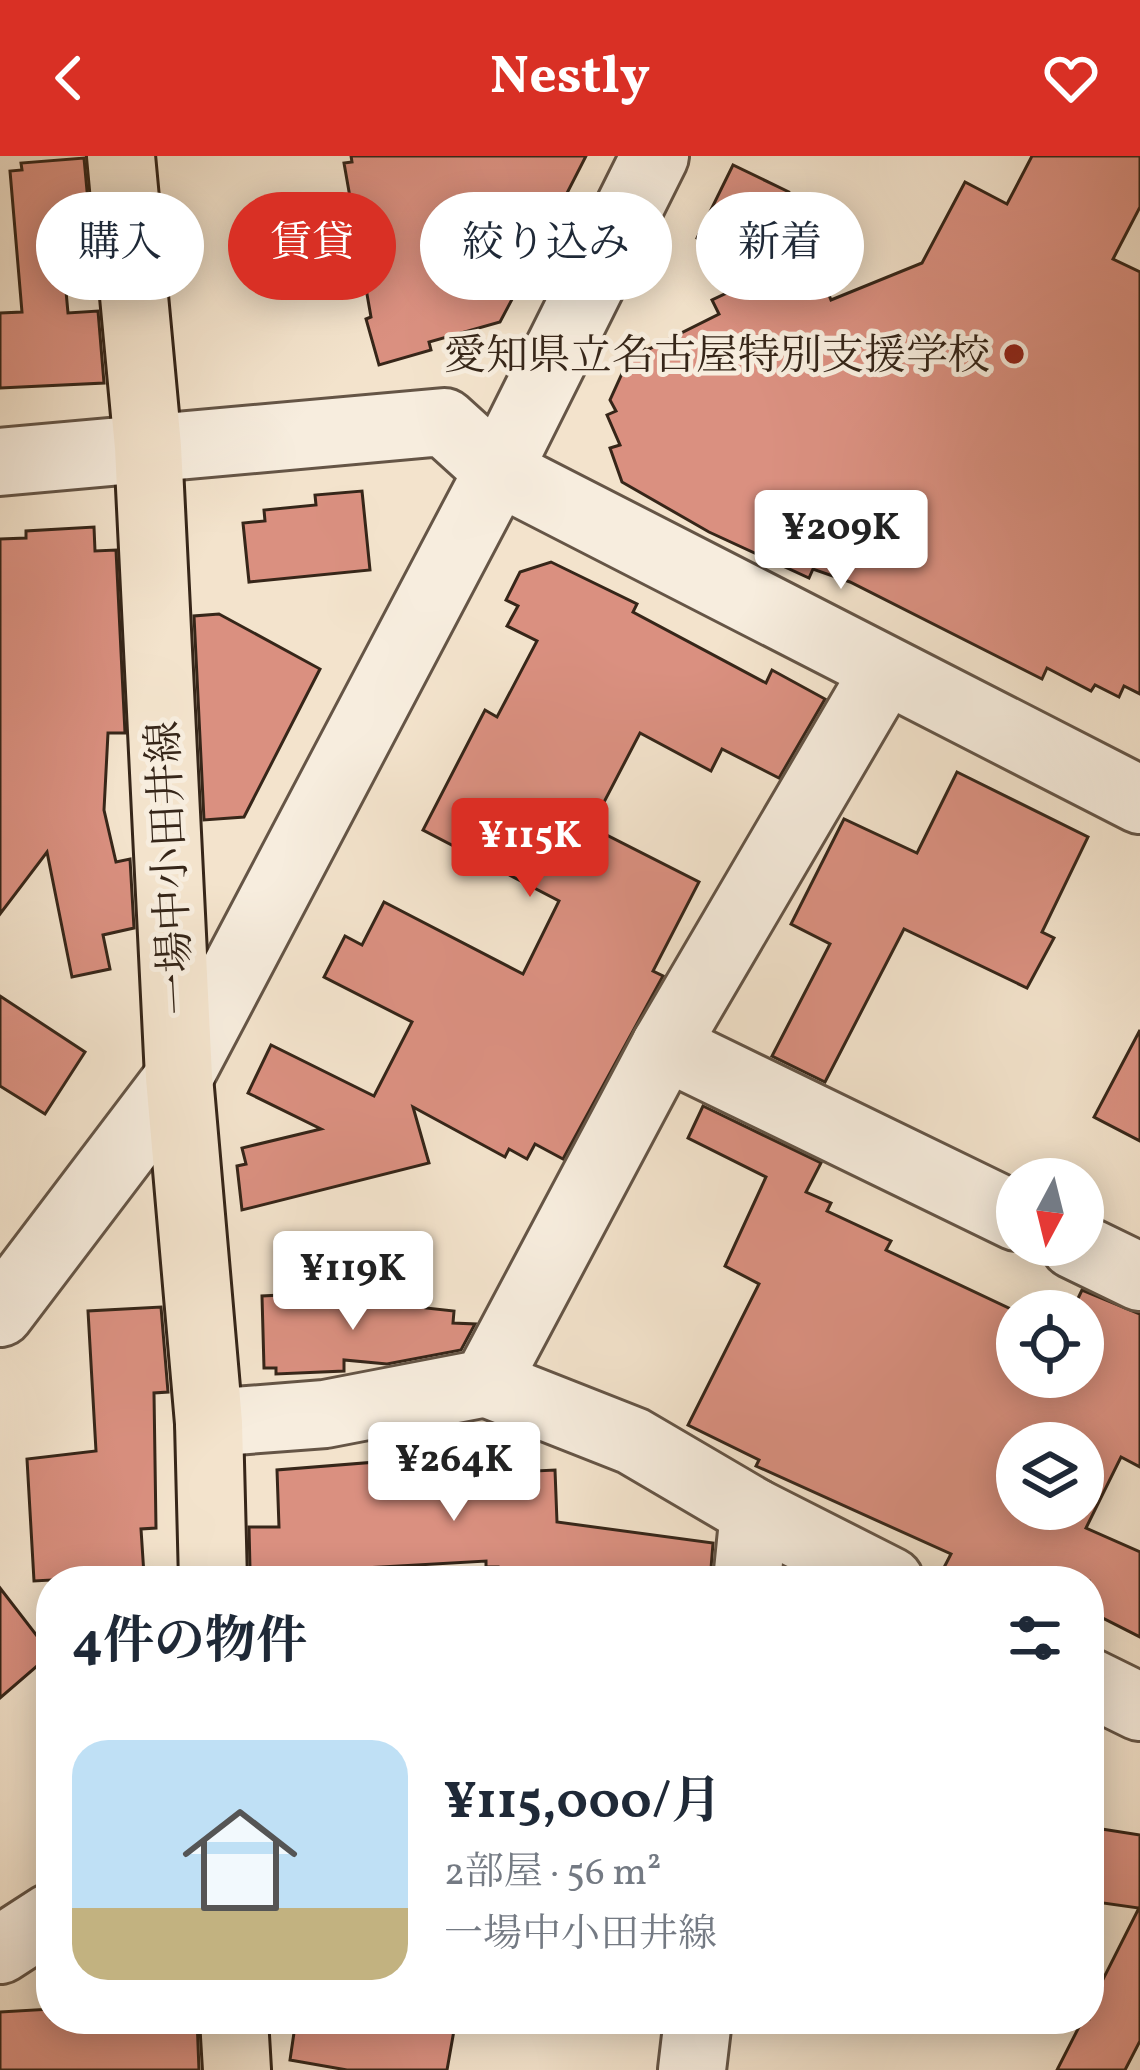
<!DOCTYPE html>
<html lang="ja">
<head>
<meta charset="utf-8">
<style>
  :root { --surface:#fff; --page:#f6f6f7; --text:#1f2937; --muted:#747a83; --line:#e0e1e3; --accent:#d93025 }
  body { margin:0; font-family:Vollkorn,"Noto Serif JP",serif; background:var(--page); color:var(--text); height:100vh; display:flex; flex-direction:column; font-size:45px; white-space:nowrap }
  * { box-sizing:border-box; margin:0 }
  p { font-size:39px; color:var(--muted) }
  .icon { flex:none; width:66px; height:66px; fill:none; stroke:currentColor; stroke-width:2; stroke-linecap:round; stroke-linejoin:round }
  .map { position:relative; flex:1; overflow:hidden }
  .side { position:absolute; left:36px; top:1410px; width:1068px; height:468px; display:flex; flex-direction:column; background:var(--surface); border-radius:48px; box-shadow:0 6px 30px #0003 }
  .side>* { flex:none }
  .guide { position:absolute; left:36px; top:36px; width:1068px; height:108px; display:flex; gap:24px }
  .needle { width:78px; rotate:187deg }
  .fabs { position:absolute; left:996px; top:1002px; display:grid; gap:24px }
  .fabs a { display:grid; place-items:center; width:108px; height:108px; border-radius:50%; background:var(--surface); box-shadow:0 6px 30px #0003; font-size:60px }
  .price { position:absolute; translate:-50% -102px; padding:0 27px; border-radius:12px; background:#fff; color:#222; font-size:39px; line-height:78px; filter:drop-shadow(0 3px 6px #0008) }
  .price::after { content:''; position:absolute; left:50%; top:72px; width:36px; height:27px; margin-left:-18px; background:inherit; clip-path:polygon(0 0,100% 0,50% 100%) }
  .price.selected { background:var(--accent); color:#fff }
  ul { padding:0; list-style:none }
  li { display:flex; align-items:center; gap:36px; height:300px; padding:0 36px }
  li+li { border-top:3px solid var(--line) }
  li span { display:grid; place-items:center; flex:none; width:336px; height:240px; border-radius:36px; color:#555 }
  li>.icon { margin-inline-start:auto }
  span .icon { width:144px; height:144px; fill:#fffc; stroke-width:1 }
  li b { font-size:51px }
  h2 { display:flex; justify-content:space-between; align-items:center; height:144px; padding:0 36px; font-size:51px }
  .chip { padding:0 42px; border-radius:54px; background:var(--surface); box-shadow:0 6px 30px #0003; font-size:42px; line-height:108px }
  .chip.selected { background:var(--accent); color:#fff }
  header { display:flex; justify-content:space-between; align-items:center; height:156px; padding:0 36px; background:var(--accent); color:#fff; font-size:54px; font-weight:700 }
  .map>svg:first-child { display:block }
  .building { fill:#da9080; stroke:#362619; stroke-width:3; fill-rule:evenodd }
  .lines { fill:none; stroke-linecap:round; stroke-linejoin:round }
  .minor-casing { stroke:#655546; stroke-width:72 }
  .major-casing { stroke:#362619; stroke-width:72 }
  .minor { stroke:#f7edde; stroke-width:66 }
  .major { stroke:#f3e3cc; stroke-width:66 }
  .poi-dot { fill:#8f2418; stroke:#f7edde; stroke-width:4.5 }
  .labels { text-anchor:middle; stroke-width:10; stroke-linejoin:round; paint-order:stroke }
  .poi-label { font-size:42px; fill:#362619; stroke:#f7edde; text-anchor:end }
  .street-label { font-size:42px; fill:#362619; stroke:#f7edde }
</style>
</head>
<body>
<header><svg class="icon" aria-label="back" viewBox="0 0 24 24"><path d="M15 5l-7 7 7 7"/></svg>Nestly<svg class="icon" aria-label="heart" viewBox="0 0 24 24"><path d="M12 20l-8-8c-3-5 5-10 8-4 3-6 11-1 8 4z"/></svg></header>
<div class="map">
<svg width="1140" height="1914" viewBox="0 0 1140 1914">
  <rect width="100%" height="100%" fill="#f3e3cc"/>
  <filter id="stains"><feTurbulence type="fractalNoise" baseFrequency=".00167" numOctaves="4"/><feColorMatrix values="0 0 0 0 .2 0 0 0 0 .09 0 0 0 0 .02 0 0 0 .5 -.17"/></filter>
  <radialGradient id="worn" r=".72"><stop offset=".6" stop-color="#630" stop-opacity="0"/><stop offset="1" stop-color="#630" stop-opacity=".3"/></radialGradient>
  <g class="building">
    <path d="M351,0H586L563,45L522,54L536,98L500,166L429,186L431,194L379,209L366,163L371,161L344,7L352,6Z"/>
    <path d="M1032,0H1140V51L1113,103L1140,116V538L1124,530L1119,541L1095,529L1091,535L1047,512L1042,523L850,426L813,413L809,422L709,376L622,326L610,292L620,289L607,259L616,255L610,244L635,189L647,194L719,158L712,144L765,119L697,82L733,9L789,36L831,144L922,107L965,26L1007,48Z"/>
    <path d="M84,2L91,78L61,81L68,157L98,155L104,227L0,232V157L22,156L10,15L22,14L21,7Z"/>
    <path d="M362,335L370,414L249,426L243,367L265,365L264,354L316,349L315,339Z"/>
    <path d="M94,371L95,395L116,394L125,577H108L104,654L116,706L130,703L134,772L103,779L110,813L72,821L47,696L0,758V383L26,382V375Z"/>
    <path d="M551,406L637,448L633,456L766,527L772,514L825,543L779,622L722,593L711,615L640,577L591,671L699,726L653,815L663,820L563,1003L535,988L527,1003L509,993L505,1001L413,951L429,1007L242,1054L237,1010L246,1008L242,992L321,973L248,937L271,889L374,940L412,866L324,821L345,780L362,789L384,746L523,818L559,745L423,674L485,554L497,561L537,485L507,470L518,450L506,444L520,416Z"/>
    <path d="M219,458L320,513L244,661L204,664L194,460Z"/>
    <path d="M957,616L1088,681L1042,776L1054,782L1027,832L904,773L825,926L772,900L830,788L791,768L844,663L917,697Z"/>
    <path d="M0,840L85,896L45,958L0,930Z"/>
    <path d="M1140,874V985L1094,961Z"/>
    <path d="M703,950L821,1007L806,1036L831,1047L827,1055L891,1085L886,1094L1017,1156V1221H1083V1155H1072L1082,1134L1140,1158V1311L1121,1301L1086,1372L1140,1396V1481L1089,1455V1425H937L951,1398L756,1310L759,1304L688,1269L759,1128L725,1110L766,1021L688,982ZM1017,1287H1083V1353H1017Z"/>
    <path d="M301,1138L302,1146L427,1145L426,1152L454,1155L453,1167L475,1168L461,1194L387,1208L344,1204V1215L276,1218V1212H264L262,1140Z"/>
    <path d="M161,1151L168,1236L154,1237L156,1372L141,1373L144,1419L34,1425L27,1303L96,1295L88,1155Z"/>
    <path d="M462,1286H514L515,1316L555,1314L557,1366L713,1387L710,1425H498V1411H486V1405L365,1412V1425H290V1413H250L249,1371H279L277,1314L413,1303V1294L463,1293Z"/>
    <path d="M0,1432L51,1498L0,1542Z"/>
    <path d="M1089,1671L1140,1679V1885L1125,1914H1057L1083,1863H1089V1851L1139,1752L1089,1745Z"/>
    <path d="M51,1853V1863H197L199,1914H0V1856Z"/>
    <path d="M296,1863H456L447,1914H347L290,1904Z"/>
  </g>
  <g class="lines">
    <defs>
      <g id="minor">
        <path d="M0,306L444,266L498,315L1140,644"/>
        <path d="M665,890L1017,1061"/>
        <path d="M1074,1089L1140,1121"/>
        <path d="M0,1157L179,921L498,315L655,0"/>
        <path d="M486,1227L633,1285L754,1356L890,1425"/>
        <path d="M209,1267L325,1258L486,1227L665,890L884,516"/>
        <path d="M747,1425L754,1356"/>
        <path d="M1089,1526L1140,1551"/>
        <path d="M0,1794L51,1761"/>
        <path d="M692,1914L698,1863"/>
      </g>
      <g id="major">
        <path d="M121,0L148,291L179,921L209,1267L213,1425"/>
        <path d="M234,1863L237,1914"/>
      </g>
    </defs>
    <use href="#minor" class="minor-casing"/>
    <use href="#major" class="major-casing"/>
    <use href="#minor" class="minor"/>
    <use href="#major" class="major"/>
  </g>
  <circle class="poi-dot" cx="1014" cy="198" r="12"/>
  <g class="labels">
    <g class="poi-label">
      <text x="990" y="213">愛知県立名古屋特別支援学校</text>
    </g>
    <g class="street-label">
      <text transform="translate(169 712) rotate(-93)" y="15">一場中小田井線</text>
    </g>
  </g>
  <rect width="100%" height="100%" filter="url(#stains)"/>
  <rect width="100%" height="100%" fill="url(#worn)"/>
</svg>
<div class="fabs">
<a><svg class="needle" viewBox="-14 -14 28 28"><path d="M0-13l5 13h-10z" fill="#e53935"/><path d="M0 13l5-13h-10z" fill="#747a83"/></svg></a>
<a><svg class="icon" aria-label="locate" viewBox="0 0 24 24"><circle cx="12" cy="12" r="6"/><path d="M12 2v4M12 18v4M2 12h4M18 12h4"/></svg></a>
<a><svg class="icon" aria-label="layers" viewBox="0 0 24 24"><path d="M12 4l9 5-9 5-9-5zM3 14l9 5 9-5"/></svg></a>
</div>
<b class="price" style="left:841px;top:436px">¥209K</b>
<b class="price selected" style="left:530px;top:744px">¥115K</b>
<b class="price" style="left:353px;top:1177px">¥119K</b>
<b class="price" style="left:454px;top:1368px">¥264K</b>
<div class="guide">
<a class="chip">購入</a>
<a class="chip selected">賃貸</a>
<a class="chip">絞り込み</a>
<a class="chip">新着</a>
</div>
<section class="side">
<h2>4件の物件<svg class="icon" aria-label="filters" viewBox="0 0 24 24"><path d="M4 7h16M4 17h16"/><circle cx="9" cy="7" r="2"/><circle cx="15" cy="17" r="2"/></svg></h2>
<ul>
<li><span style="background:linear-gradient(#bfe0f5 70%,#c2b280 0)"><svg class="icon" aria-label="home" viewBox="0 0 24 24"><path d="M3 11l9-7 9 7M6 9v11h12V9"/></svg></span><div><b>¥115,000/月</b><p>2部屋 · 56 m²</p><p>一場中小田井線</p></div></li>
</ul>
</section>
</div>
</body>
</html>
